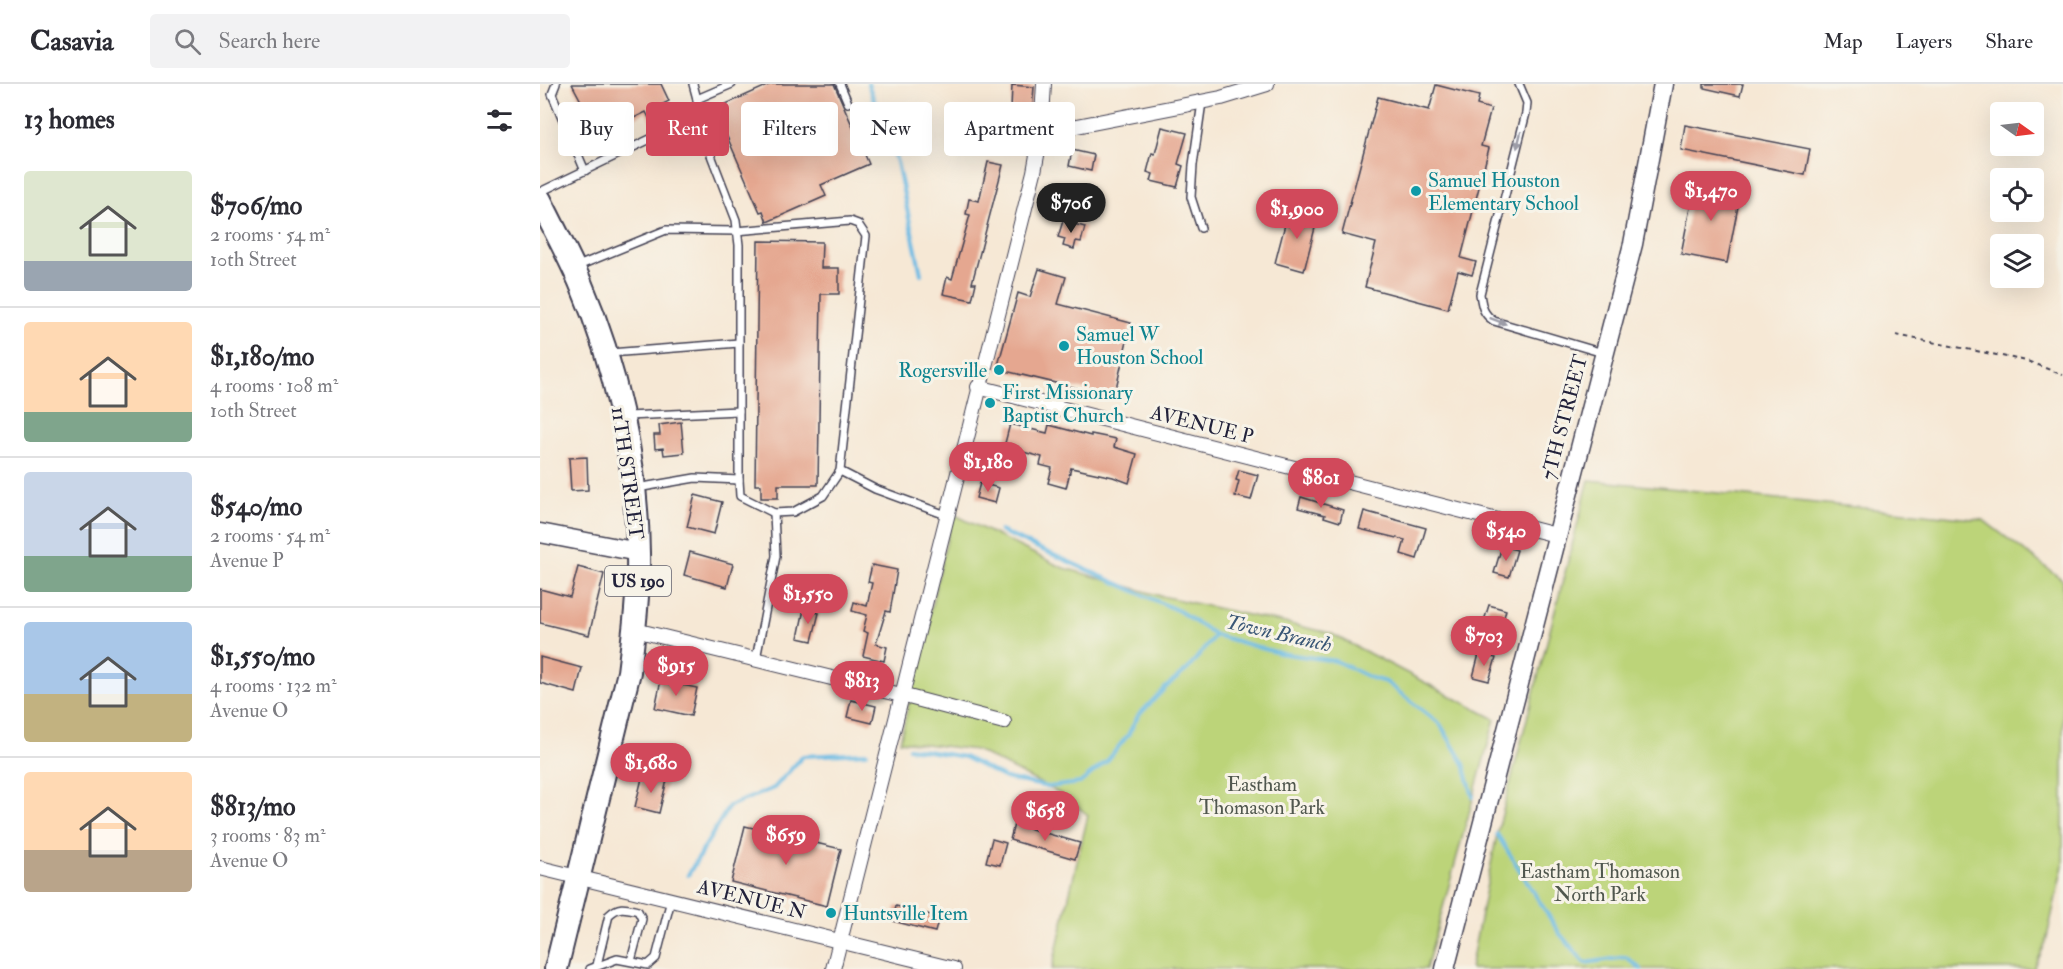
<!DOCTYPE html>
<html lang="en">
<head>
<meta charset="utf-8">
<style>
  :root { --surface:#fff; --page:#f2f2f3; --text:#2b2b33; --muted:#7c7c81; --line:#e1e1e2; --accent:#d1495b }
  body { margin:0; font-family:"IM FELL Double Pica",serif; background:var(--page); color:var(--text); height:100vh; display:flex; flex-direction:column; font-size:22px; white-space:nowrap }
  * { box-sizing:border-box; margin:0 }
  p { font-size:20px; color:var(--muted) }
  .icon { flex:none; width:33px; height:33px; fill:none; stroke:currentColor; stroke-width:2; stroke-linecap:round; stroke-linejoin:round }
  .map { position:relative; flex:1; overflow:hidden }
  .panel { display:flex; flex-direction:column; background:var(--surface); width:540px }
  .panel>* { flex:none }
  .top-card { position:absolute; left:18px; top:18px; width:570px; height:54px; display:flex; gap:12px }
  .needle { width:39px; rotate:104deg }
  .fabs { position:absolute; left:1450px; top:18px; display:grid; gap:12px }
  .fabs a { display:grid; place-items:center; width:54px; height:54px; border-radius:6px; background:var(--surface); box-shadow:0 6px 24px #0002; font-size:30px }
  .price { position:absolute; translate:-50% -51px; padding:0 14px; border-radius:21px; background:var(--accent); color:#fff; font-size:20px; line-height:39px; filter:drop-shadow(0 2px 3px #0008) }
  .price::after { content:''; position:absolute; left:50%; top:36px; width:18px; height:14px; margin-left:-9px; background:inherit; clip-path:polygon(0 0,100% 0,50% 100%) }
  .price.selected { background:#222; color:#fff }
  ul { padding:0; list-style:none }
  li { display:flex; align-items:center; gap:18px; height:150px; padding:0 24px }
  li+li { border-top:2px solid var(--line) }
  li span { display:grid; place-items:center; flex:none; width:168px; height:120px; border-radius:6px; color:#555 }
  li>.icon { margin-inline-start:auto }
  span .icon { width:72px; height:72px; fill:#fffc; stroke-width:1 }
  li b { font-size:26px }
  h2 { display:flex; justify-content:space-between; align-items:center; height:72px; padding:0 24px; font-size:26px }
  .chip { padding:0 21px; border-radius:6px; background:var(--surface); box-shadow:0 6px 24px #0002; font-size:21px; line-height:54px }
  .chip.selected { background:var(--accent); color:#fff }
  header { display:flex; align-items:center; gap:36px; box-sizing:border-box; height:84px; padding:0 30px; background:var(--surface); border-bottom:2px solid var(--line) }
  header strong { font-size:28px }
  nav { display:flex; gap:33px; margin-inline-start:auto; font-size:21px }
  .search { width:420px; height:54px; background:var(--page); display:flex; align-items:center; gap:15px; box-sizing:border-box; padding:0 21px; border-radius:6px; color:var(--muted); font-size:22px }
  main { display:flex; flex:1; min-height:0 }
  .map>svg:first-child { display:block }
  .green { fill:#bcd479; stroke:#6f7b5a; stroke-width:1.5 }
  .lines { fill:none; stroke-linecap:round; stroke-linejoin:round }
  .stream { stroke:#68bae4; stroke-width:4 }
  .building { fill:#e5a790 }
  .service-casing { stroke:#424052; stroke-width:10 }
  .minor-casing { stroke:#424052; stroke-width:16 }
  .tertiary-casing { stroke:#424052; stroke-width:21 }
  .primary-casing { stroke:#424052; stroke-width:26 }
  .path { stroke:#424052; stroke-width:2; stroke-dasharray:4.5 4.5; stroke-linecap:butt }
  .service { stroke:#fff; stroke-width:7 }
  .minor { stroke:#fff; stroke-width:14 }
  .tertiary { stroke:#fff; stroke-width:18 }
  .primary { stroke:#fff; stroke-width:22 }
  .oneway { fill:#9c9ca7 }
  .culture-dot { fill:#0f9aa8; stroke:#f7f3e8; stroke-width:2 }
  .labels { text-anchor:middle; stroke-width:6; stroke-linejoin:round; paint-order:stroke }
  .shield { fill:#f7f3e8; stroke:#62616f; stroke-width:1.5 }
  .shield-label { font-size:18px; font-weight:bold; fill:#22223b }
  .culture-label { font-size:20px; fill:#0d838f; stroke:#f7f3e8; text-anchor:start }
  .street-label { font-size:20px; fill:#22223b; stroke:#f7f3e8 }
  .park-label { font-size:20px; fill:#50574e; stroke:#f7f3e8 }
  .water-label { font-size:21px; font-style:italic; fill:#3a5776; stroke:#f7f3e8 }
</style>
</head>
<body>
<header>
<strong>Casavia</strong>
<div class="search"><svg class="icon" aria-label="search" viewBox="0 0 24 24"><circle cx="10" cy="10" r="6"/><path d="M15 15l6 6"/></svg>Search here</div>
<nav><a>Map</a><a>Layers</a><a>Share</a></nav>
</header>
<main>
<section class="panel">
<h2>13 homes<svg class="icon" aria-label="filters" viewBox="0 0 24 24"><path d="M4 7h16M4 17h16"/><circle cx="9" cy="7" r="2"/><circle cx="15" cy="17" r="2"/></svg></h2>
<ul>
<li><span style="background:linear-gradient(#dfe7d0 75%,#9aa5b1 0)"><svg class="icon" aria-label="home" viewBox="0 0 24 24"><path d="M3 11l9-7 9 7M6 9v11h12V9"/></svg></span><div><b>$706/mo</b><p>2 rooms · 54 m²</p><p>10th Street</p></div></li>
<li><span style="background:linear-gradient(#ffd9b3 75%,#7fa58c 0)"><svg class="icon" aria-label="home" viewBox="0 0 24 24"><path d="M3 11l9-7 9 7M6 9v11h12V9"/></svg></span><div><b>$1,180/mo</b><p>4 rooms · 108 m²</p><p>10th Street</p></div></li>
<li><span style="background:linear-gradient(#c9d6e8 70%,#7fa58c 0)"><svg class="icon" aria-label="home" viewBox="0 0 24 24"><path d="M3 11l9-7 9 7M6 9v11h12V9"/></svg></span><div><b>$540/mo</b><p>2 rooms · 54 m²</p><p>Avenue P</p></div></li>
<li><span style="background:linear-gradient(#a9c7e8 60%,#c2b280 0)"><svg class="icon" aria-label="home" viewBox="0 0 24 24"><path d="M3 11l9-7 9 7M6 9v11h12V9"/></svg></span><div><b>$1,550/mo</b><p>4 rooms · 132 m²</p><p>Avenue O</p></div></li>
<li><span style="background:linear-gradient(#ffd9b3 65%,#b9a48a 0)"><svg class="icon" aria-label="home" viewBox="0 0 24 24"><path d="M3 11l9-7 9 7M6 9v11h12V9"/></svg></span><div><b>$813/mo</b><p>3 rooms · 83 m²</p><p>Avenue O</p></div></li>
</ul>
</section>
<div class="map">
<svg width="1523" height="885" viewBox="0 0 1523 885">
  <rect width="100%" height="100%" fill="#f7f3e8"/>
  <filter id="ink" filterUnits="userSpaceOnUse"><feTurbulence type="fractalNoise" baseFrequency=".0167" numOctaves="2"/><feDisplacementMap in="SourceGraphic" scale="12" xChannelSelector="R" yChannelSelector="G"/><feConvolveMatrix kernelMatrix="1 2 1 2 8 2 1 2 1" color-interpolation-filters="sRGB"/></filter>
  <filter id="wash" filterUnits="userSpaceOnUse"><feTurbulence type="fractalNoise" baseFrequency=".008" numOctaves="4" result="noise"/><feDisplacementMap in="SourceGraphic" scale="24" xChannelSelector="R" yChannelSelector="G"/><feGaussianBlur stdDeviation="1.35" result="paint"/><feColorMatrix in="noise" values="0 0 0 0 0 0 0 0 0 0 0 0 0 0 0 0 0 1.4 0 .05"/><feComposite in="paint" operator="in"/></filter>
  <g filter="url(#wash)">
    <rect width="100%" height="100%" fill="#f6e8d5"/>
    <g class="green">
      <path d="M1049,396L1443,436L1523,496V781L1506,858L1494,885H930L957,750Z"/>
      <path d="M413,430L521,483L617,511L790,549L955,635L886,885H512L548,731L519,709L436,666L360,657Z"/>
    </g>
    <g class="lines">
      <g class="stream">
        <path d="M328,0L357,78L381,190"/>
        <path d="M460,447L639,527L675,551L739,569L796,577L831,594L846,598L900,640L924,680L933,713"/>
        <path d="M369,664L424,673L465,694L508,703L540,699L567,677L588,651L598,632L625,604L648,585L675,551"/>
        <path d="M957,750L1020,850L1045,879L1086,873L1101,885"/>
        <path d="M148,791L189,722L234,704L263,672L327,669"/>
      </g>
    </g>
    <g id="blocks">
      <g class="building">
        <path d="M32,0H121L129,17L123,20L128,30L111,38L106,28L59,51Z"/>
        <path d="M231,0H294L329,80L281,101L286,112L227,138L223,127L220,128L175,25Z"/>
        <path d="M1164,0H1203L1200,12L1164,4Z"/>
        <path d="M472,1L494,3L492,26L471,25Z"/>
        <path d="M896,1L939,12L937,21L951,25L941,62L949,64L921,174L936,178L932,191L918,187L908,225L825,203L836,159L802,150L838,13L889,26Z"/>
        <path d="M1145,41L1270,65L1265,91L1141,66Z"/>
        <path d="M622,43L647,49L638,80L643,82L637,103L611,97L613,90L607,88L612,69L615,70Z"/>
        <path d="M532,66L554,71L551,87L529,82Z"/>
        <path d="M448,78L463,81L432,199H436L432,216L403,210L407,193L412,195L430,131L426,130L429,115L439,117Z"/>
        <path d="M1155,98L1201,107L1187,179L1141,170Z"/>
        <path d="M524,99L544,105L541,116L521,110Z"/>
        <path d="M749,125L778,132L764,187L735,179Z"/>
        <path d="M523,137L545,143L541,158L536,157L534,165L523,162L525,155L518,153Z"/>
        <path d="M218,157L282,158L281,184H299V210H281L278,401H238V414H221V401H215Z"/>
        <path d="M499,185L526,193L518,220L591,239L574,313L457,285L478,209L490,213Z"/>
        <path d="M141,338L144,369L124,371L123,364L115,365L114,351H120L119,341Z"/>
        <path d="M470,340L507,349L509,341L551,352V350L576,355L574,363L597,370L589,399L573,393L531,384L526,404L508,399L512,384L500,381L502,373L464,363Z"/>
        <path d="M47,373L48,406L31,407L29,374Z"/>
        <path d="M699,386L718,391L711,416L695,412L699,397L696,396Z"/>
        <path d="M440,399L459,404L455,419L436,414Z"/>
        <path d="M155,411L182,418L174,450L147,443Z"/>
        <path d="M761,413L803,426L800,438L784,433L785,431L758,424Z"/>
        <path d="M824,427L886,444L877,475L861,470L865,456L819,445Z"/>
        <path d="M962,462L977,466L969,493L954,489Z"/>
        <path d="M150,468L193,480L187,503L144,491Z"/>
        <path d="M332,481L357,486L350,528L346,527L336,560L347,563L344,577L323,572L328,549L323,547L327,531L312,527L314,518L327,522L332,499L328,498Z"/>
        <path d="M38,483L64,490L49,551L0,539V505L30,513Z"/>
        <path d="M949,521L966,526L960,548L942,543Z"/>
        <path d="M264,525L279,529L272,557L258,554Z"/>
        <path d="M939,570L956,574L949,597L933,593Z"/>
        <path d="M0,573L42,584L36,609L0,599Z"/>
        <path d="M122,591L136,594L135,597L143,599L142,601L157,604L151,632L115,624Z"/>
        <path d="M311,616L336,622L332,639L307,633Z"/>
        <path d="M103,690L127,696L119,729L95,723Z"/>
        <path d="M474,740L540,759L535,775L470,756Z"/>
        <path d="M205,742L301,765L287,822L191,798Z"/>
        <path d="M452,755L466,759L460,781L446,778Z"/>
        <path d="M356,822L399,833L395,848L353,837Z"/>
      </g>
    </g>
  </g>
  <g filter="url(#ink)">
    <use href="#blocks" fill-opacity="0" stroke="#424052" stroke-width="1.5"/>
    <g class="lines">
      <defs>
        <g id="service">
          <path d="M16,0L12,10L45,87"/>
          <path d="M153,0L157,15L159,40L196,136L199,161V396L200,412L234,429L253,428L283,412L300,387"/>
          <path d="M300,0L308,19"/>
          <path d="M979,0L987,19L986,29L940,210C942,223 943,230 954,237L1063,269"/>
          <path d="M157,15L192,0"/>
          <path d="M0,108L158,32"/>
          <path d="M661,144L651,113L653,81L662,18"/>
          <path d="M38,182L126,146L196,147L310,137L318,140L326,152L300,387L335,405L406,431"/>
          <path d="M70,269L199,259"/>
          <path d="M87,332L199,327"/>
          <path d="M97,404L155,394L199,396"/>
          <path d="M216,575L236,472L234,429"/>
          <path d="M57,881L69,831C79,821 86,824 98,827L102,835L91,877"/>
          <path d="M50,885L77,875L108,881L116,874L131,816"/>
        </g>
        <g id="minor">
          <path d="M501,49L681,14L727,0"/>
          <path d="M438,303L1016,451"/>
          <path d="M95,546L361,611L464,638"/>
          <path d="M0,784L414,885"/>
          <path d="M293,885L494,88L501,49L504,0"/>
        </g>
        <g id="tertiary">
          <path d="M0,449L98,468"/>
          <path d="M905,885L1093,160L1123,0"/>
        </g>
        <path id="primary" d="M0,116C13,143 28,170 40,198C76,282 97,378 98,469C99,509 94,548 89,588L16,885"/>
      </defs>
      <use href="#service" class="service-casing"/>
      <use href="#minor" class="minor-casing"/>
      <use href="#tertiary" class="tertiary-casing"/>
      <use href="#primary" class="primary-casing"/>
      <path class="path" d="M1356,251L1487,277L1523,291"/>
      <use href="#service" class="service"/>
      <use href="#minor" class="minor"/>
      <use href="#tertiary" class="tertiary"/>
      <use href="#primary" class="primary"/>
    </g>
    <defs><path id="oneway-solid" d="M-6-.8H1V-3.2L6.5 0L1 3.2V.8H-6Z" transform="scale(1.5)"/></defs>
    <g class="oneway">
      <use href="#oneway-solid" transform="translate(979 56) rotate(104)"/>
      <use href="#oneway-solid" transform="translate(958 237) rotate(21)"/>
    </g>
  </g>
  <g class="culture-dot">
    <circle cx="876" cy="107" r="6"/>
    <circle cx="524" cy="262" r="6"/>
    <circle cx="459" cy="286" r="6"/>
    <circle cx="450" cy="319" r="6"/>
    <circle cx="291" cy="829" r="6"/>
  </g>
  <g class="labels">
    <rect class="shield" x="65" y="482" width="66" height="30" rx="4.5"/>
    <g class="shield-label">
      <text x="98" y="503">US 190</text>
    </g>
    <g class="culture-label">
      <text x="888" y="103">Samuel Houston<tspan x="888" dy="23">Elementary School</tspan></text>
      <text x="536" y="257">Samuel W<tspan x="536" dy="23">Houston School</tspan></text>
      <text x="447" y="293" text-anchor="end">Rogersville</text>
      <text x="462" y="315">First Missionary<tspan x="462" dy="23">Baptist Church</tspan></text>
      <text x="303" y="836">Huntsville Item</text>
    </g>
    <g class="street-label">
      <text transform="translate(1024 333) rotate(-75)" y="7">7TH STREET</text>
      <text transform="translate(662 340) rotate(14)" y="7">AVENUE P</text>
      <text transform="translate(88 389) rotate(82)" y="7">11TH STREET</text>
      <text transform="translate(212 815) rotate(14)" y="7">AVENUE N</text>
    </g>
    <g class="park-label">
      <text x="722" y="707">Eastham<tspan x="722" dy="23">Thomason Park</tspan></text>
      <text x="1060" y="794">Eastham Thomason<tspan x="1060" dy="23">North Park</tspan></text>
    </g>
    <g class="water-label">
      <text transform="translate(739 549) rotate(13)" y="7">Town Branch</text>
    </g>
  </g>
</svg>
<div class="fabs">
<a><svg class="needle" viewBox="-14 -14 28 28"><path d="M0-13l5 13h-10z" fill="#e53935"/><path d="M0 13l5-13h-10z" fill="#7c7c81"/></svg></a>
<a><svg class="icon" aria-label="locate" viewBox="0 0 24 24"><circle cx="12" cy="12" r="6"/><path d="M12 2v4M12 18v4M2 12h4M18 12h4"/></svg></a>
<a><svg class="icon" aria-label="layers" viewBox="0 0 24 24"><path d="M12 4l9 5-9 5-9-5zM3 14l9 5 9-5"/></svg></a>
</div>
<b class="price" style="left:1171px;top:138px">$1,470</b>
<b class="price selected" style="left:531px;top:150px">$706</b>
<b class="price" style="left:757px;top:156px">$1,900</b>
<b class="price" style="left:448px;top:409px">$1,180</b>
<b class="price" style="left:781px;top:425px">$801</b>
<b class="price" style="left:966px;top:478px">$540</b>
<b class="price" style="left:268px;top:541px">$1,550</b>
<b class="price" style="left:944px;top:583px">$703</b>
<b class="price" style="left:136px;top:613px">$915</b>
<b class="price" style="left:322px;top:628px">$813</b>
<b class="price" style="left:111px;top:710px">$1,680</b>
<b class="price" style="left:505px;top:758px">$658</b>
<b class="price" style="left:246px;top:782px">$659</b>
<div class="top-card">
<a class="chip">Buy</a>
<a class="chip selected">Rent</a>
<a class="chip">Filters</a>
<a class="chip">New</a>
<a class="chip">Apartment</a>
</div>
</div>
</main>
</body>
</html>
